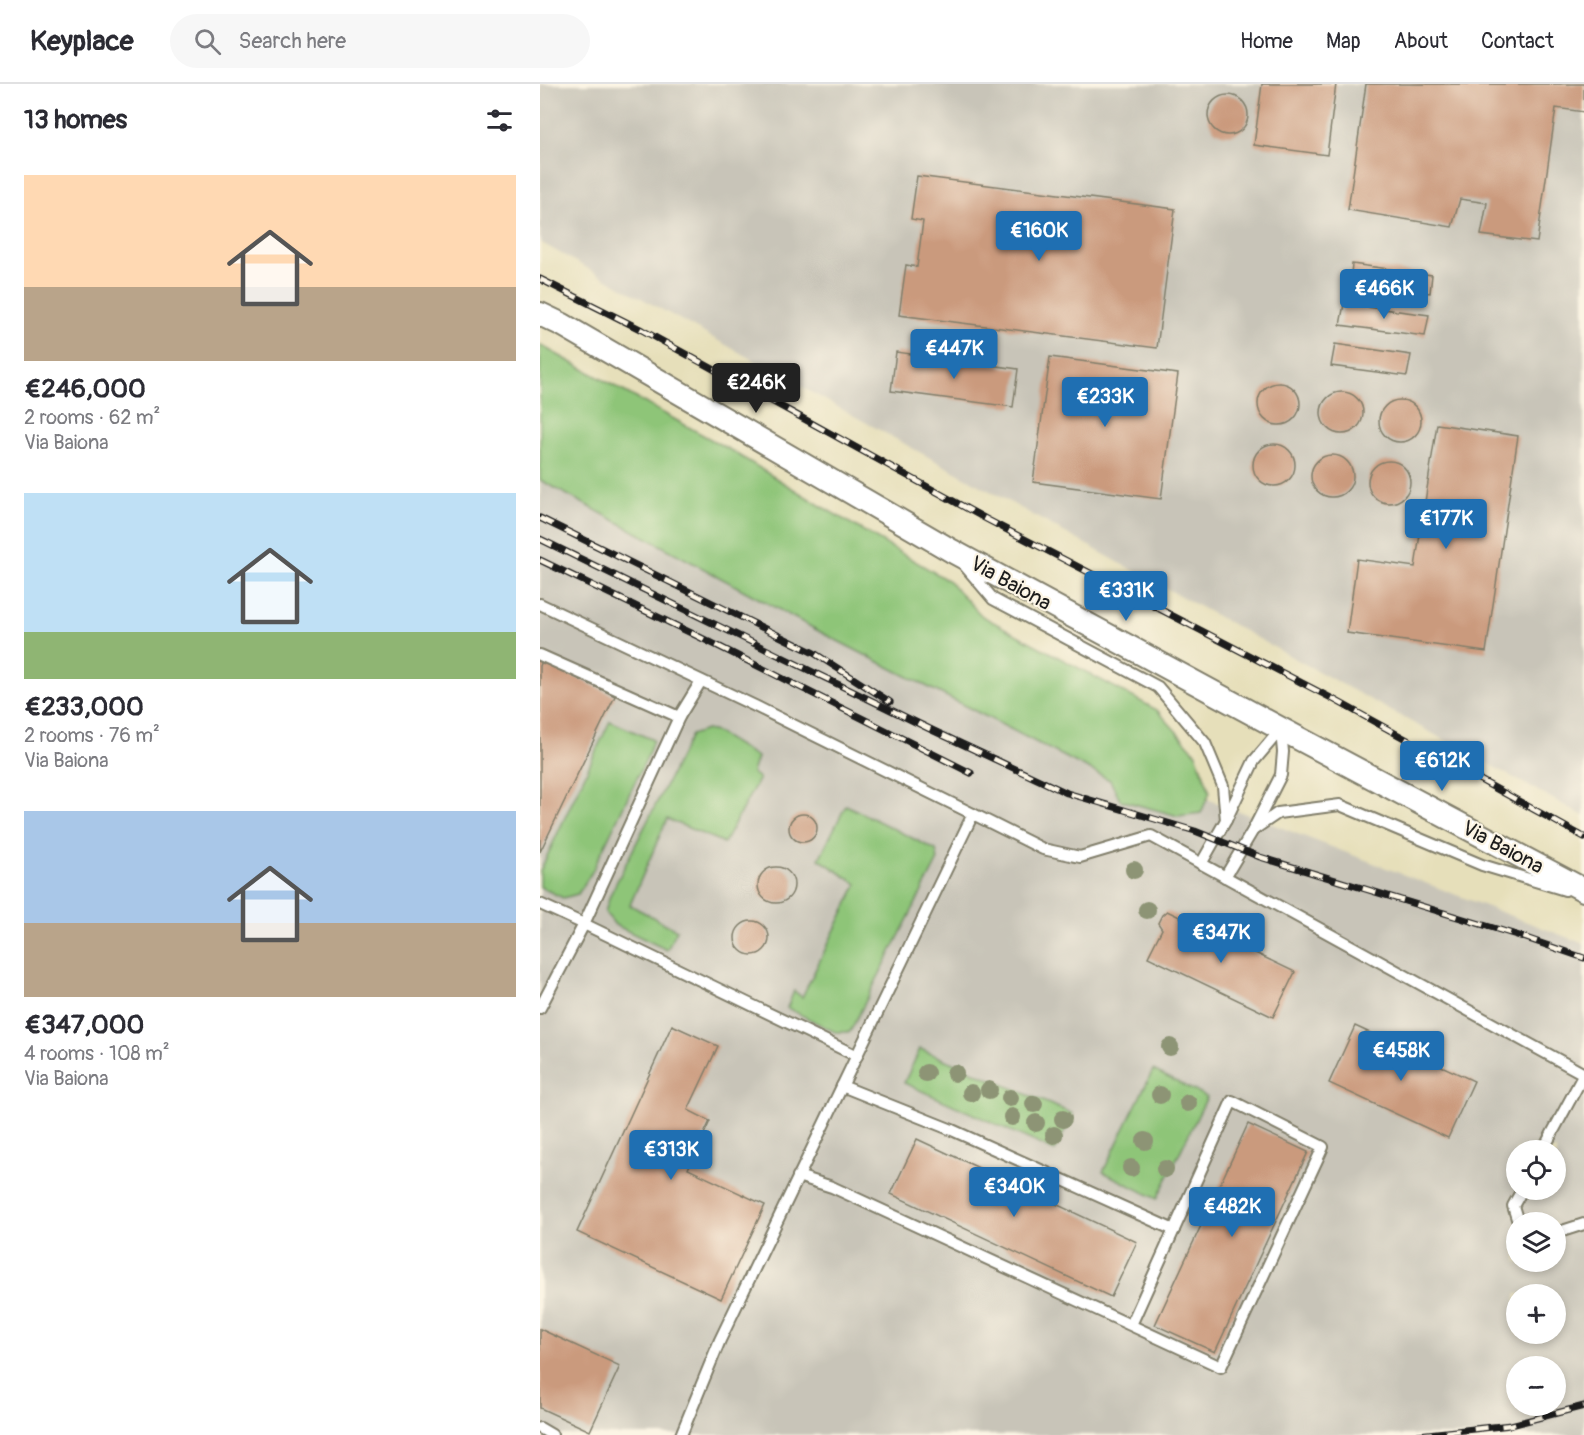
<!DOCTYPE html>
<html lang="en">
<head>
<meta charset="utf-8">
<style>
  :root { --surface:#fff; --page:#f7f7f7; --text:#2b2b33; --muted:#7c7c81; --line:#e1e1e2; --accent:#1f6fb2 }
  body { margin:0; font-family:Pangolin,sans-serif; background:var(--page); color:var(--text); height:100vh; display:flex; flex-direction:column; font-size:22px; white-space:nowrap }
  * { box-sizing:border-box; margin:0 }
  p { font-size:20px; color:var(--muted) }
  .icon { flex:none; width:33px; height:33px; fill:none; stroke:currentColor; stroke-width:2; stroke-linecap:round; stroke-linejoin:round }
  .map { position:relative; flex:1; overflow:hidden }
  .details { display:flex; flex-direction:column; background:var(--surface); width:540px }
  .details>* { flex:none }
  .tools { position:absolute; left:966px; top:1056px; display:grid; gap:12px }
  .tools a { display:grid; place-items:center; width:60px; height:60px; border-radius:50%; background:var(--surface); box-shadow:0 3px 9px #0003; font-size:30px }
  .price { position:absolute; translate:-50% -51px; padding:0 14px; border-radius:6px; background:var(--accent); color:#fff; font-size:20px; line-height:39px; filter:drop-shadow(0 2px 3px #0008) }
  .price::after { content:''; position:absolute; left:50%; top:36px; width:18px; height:14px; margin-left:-9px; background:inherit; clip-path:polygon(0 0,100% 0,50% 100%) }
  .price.current { background:#222; color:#fff }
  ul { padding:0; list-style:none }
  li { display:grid; align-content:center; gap:12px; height:318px; padding:0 24px }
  li span { display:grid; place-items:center; height:186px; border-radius:0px; color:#555 }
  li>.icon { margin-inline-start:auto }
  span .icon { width:108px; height:108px; fill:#fffc; stroke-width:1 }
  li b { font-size:26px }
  h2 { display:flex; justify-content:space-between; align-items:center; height:72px; padding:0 24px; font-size:26px }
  header { display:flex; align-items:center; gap:36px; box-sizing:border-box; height:84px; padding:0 30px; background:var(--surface); border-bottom:2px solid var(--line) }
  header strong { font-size:28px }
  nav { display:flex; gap:33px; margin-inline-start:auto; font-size:21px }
  .search { width:420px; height:54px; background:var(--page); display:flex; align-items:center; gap:15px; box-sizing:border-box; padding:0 21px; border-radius:33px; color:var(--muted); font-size:22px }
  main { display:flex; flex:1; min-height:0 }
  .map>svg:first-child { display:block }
  .industrial { fill:#c8c4b8; fill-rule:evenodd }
  .green { fill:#8ec578; stroke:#55704a; stroke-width:1.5 }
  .building { fill:#ca9a7d }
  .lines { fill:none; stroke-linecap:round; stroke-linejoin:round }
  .lane-casing { stroke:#817e6b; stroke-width:14 }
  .street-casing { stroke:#817e6b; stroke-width:26 }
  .lane { stroke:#fff; stroke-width:10 }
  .street { stroke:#fff; stroke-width:22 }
  .rail-casing { stroke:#1c1c1c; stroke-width:7 }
  .rail { stroke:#fcf5e5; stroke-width:4.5; stroke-dasharray:14; stroke-linecap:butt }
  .tree { fill:#8d9475 }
  .labels { text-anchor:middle; stroke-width:4.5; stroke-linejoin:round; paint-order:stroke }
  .street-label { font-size:21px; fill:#1c1c1c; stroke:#fcf5e5 }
</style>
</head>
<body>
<header>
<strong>Keyplace</strong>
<div class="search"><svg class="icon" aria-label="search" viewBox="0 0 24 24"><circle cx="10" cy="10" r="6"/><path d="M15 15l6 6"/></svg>Search here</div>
<nav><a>Home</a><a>Map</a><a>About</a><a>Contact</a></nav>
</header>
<main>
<section class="details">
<h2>13 homes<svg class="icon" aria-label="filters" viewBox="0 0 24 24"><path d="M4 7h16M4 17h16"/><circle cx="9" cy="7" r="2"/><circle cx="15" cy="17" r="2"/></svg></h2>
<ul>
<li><span style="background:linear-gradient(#ffd9b3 60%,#b9a48a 0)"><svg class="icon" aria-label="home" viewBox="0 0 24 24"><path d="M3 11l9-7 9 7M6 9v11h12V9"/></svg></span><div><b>€246,000</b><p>2 rooms · 62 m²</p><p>Via Baiona</p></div></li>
<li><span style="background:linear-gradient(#bfe0f5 75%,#8fb573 0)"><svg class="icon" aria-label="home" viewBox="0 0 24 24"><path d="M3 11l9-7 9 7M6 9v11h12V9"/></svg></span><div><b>€233,000</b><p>2 rooms · 76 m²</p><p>Via Baiona</p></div></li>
<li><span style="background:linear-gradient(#a9c7e8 60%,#b9a48a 0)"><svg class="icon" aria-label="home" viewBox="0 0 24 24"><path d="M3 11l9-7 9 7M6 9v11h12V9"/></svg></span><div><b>€347,000</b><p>4 rooms · 108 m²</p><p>Via Baiona</p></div></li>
</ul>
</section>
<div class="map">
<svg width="1044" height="1351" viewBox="0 0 1044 1351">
  <rect width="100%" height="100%" fill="#fcf5e5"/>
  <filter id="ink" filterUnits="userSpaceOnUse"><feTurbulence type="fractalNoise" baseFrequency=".0167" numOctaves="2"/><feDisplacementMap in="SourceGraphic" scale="12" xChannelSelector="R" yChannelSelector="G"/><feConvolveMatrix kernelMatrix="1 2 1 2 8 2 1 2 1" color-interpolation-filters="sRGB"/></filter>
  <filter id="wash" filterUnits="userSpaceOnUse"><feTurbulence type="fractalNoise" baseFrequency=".008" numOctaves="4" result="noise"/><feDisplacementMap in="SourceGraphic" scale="24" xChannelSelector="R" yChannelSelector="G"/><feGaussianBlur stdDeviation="1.35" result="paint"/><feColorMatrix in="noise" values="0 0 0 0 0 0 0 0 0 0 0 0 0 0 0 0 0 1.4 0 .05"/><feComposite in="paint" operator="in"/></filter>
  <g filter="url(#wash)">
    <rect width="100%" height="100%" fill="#e6dfba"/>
    <g class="industrial">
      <path d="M0,0H1044V732L587,483L0,158Z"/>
      <path d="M0,396L284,550L571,696L662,713L1044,860V1351H0ZM976,1066H1016V1106H976ZM976,1138H1016V1178H976ZM976,1210H1016V1250H976ZM976,1282H1016V1322H976Z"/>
    </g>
    <g class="green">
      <path d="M0,261L192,367L286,425L409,497L442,532L617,626L656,669L670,708L661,729L638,732L580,716L570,696L284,550L0,396Z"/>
      <path d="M70,637L113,656L108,671L52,788L38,810L23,814L0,803V787Z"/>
      <path d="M166,646L176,648L217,673L212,689L219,694L184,759L127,735L90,821L137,846L127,866L75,841L65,828L70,811L151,651Z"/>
      <path d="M306,721L396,766L398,776L310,948H295L247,924L254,907L262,913L317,800L279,775Z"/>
      <path d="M380,965L533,1030L515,1067L364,999Z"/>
      <path d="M613,986L667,1013L617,1115L563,1088Z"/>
    </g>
    <g id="blocks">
      <g class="building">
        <path d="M722,0H796L787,71L714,61Z"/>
        <path d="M826,0H1044V28L1016,24L997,158L941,151L947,119L920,115L912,143L808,126Z"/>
        <circle cx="688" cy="31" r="20"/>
        <path d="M377,92L635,125L617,264L359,231L366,181L377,183L383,137L371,135Z"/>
        <path d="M812,180L892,191L890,209L810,199Z"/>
        <path d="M804,220L889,231L885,252L800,241Z"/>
        <path d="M795,260L871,271L867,292L791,282Z"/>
        <path d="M356,268L478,285L473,323L351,307Z"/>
        <path d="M510,273L638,290L621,415L493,398Z"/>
        <circle cx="739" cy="320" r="21"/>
        <circle cx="802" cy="329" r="21"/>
        <circle cx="860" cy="337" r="21"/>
        <path d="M897,340L978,352L946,568L807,549L817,475L875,483Z"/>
        <circle cx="734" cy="381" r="21"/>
        <circle cx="792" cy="392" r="21"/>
        <circle cx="849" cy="398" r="21"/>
        <path d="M2,577L75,612L0,768V582Z"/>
        <circle cx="263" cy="744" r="14"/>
        <circle cx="236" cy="801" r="18"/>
        <path d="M627,827L755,888L733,933L608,873L622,845L618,839L622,831Z"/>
        <circle cx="212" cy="854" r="17"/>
        <path d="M132,941L178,962L148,1026L170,1037L148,1085L225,1121L181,1215L37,1148Z"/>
        <path d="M815,942L934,997L908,1054L789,999Z"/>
        <path d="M708,1040L768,1068L675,1268L615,1241Z"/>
        <path d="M377,1055L597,1158L571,1213L351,1110Z"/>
        <path d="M0,1245L80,1282L50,1347L0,1324Z"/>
      </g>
    </g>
  </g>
  <g filter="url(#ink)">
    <use href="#blocks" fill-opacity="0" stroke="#817e6b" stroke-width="1.5"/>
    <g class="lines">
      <defs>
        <g id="lane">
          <path d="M425,482L453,515L618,603L665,659L683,702L686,736"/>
          <path d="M0,520L215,622L433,730L180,1256L141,1351"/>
          <path d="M0,571L139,633"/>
          <path d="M433,730L503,765L540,773L611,752L1044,990"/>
          <path d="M713,746L738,729L800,721L942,781L1025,806"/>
          <path d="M661,780L686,736L714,677L741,645"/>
          <path d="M685,793L713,746L741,691L743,668L741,646"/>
          <path d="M0,820L44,840L139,633L161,597"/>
          <path d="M0,924L44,840L317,972"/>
          <path d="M302,1002L412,1046L634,1146"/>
          <path d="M1003,1066L1044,990"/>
          <path d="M258,1092L292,1103L681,1283L783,1063L692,1017L591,1241"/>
          <path d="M978,1138L973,1122L982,1106"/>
          <path d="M1016,1149L1044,1140"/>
          <path d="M0,1344L12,1351"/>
        </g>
        <path id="street" d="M0,230L23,241L412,467L741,645L1044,806"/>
      </defs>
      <use href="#lane" class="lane-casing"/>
      <use href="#street" class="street-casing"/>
      <use href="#lane" class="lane"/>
      <use href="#street" class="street"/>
      <defs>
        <g id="rail">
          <path d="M0,195L102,246L448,436L793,615L1044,753"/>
          <path d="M0,434L274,569L350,618"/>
          <path d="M0,455L394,647L527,709L655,747L720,773L983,853L1044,874"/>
          <path d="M0,476L178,562L431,689"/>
          <path d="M878,1351L971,1341L1044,1322"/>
        </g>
      </defs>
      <use href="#rail" class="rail-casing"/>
      <use href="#rail" class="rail"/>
    </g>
    <g class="tree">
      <circle cx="594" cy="786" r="9"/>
      <circle cx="607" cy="826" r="9"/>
      <circle cx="630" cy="963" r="9"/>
      <circle cx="386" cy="989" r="9"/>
      <circle cx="415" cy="989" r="9"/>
      <circle cx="449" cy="1006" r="9"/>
      <circle cx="431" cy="1009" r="9"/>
      <circle cx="620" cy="1011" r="9"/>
      <circle cx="470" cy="1014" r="9"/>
      <circle cx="648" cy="1019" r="9"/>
      <circle cx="494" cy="1020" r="9"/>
      <circle cx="472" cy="1033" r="9"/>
      <circle cx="523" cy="1035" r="9"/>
      <circle cx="496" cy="1039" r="9"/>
      <circle cx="514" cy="1051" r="9"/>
      <circle cx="605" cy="1057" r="9"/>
      <circle cx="591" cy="1084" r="9"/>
      <circle cx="625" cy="1085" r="9"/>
    </g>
  </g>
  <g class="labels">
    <g class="street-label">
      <text transform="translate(471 499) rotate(29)" y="7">Via Baiona</text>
      <text transform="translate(963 763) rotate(28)" y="7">Via Baiona</text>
    </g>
  </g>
</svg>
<div class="tools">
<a><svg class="icon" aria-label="locate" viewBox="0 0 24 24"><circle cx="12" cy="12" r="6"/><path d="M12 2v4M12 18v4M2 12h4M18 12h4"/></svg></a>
<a><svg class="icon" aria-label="layers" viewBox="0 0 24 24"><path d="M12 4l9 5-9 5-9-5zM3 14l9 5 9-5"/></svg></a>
<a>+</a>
<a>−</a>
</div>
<b class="price" style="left:499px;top:178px">€160K</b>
<b class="price" style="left:844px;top:236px">€466K</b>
<b class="price" style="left:414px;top:296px">€447K</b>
<b class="price current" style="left:216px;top:330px">€246K</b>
<b class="price" style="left:565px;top:344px">€233K</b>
<b class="price" style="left:906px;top:466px">€177K</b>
<b class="price" style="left:586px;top:538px">€331K</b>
<b class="price" style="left:902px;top:708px">€612K</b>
<b class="price" style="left:681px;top:880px">€347K</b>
<b class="price" style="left:861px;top:998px">€458K</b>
<b class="price" style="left:131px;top:1097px">€313K</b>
<b class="price" style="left:474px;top:1134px">€340K</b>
<b class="price" style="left:692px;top:1154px">€482K</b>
</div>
</main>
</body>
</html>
